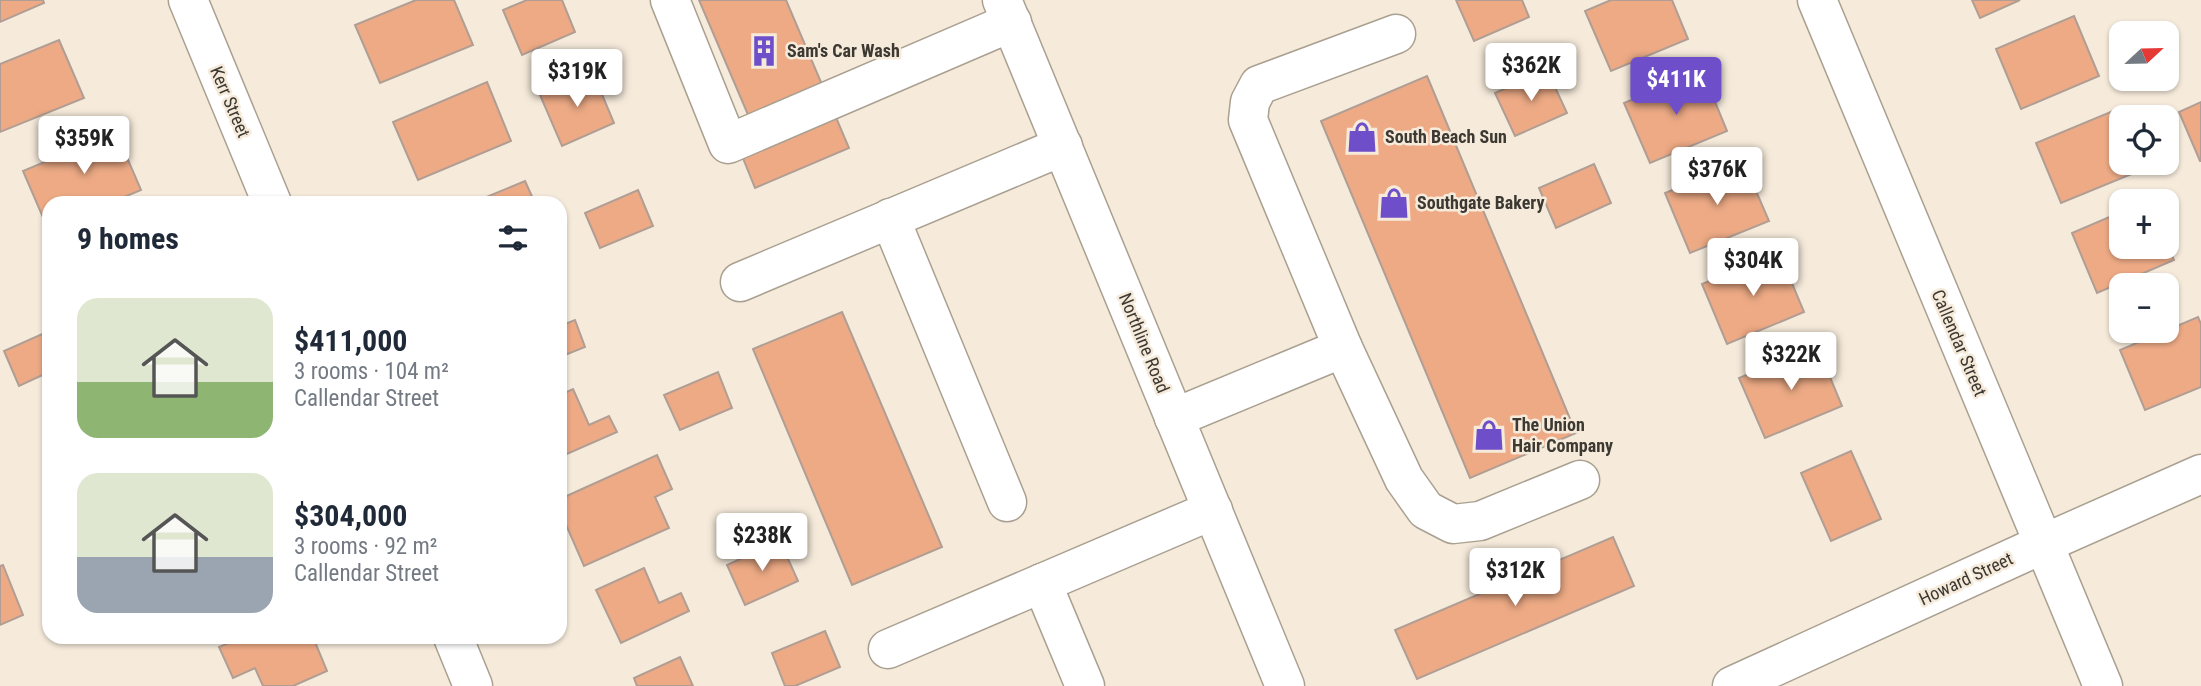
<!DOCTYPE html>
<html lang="en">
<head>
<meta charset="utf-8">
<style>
  :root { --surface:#fff; --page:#f2f2f3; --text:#1f2937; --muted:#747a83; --accent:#6f4fc9 }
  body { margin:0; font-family:"Roboto Condensed",sans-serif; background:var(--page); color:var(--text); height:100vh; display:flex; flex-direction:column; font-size:26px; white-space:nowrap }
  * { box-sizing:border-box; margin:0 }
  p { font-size:23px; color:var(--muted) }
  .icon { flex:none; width:38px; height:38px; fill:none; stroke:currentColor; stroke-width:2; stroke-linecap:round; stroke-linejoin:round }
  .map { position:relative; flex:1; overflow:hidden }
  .panel { position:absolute; left:42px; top:196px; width:525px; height:448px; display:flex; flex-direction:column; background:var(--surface); border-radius:21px; box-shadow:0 2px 5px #0004 }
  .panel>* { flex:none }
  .needle { width:46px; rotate:68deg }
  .buttons { position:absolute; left:2109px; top:21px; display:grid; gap:14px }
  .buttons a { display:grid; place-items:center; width:70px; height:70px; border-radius:14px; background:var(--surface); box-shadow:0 2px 5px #0004; font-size:35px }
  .price { position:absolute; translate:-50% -60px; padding:0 16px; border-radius:7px; background:#fff; color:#222; font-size:23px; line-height:46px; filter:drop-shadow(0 2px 4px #0008) }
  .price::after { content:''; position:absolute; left:50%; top:42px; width:21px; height:16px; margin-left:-10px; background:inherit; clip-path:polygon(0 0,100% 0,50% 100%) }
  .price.on { background:var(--accent); color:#fff }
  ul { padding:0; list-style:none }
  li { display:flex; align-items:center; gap:21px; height:175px; padding:0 35px }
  li span { display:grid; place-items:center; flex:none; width:196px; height:140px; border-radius:21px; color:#555 }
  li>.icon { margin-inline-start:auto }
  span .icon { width:84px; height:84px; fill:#fffc; stroke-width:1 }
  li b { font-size:30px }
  h2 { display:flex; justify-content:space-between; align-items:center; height:84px; padding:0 35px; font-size:30px }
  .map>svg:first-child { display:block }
  .building { fill:#edaa85; stroke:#b09e95; stroke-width:2 }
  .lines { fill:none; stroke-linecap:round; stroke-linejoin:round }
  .minor-casing { stroke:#aaa091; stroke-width:41 }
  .major-casing { stroke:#aaa091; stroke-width:41 }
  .minor { stroke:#fff; stroke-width:38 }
  .major { stroke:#fff; stroke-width:38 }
  .labels { text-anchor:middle; stroke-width:5; stroke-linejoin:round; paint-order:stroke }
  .poi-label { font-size:18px; font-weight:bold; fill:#3c3832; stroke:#f6ebdb; text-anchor:start }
  .street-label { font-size:18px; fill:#3c3832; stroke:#f6ebdb }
</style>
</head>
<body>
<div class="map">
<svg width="2201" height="686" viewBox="0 0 2201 686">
  <rect width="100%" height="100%" fill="#f6ebdb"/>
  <g class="building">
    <path d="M0,0H43L44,3L0,22Z"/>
    <path d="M416,0H454L473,45L380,83L355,25Z"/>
    <path d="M527,0H562L575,32L522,55L503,10Z"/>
    <path d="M699,0H786L849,148L755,188L730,126L749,117Z"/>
    <path d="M1456,0H1522L1529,17L1474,41Z"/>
    <path d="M1611,0H1672L1688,39L1611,71L1585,11Z"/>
    <path d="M1972,0H2020L1980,18Z"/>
    <path d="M2074,16L2099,76L2021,109L1996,49Z"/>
    <path d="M59,40L84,98L0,132V64Z"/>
    <path d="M1547,70L1567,113L1515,136L1495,93Z"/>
    <path d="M1702,70L1727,131L1650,163L1624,103Z"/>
    <path d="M593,73L614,123L562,146L540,95Z"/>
    <path d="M1427,76L1576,433L1470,478L1321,121Z"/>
    <path d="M487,82L511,141L418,180L393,122Z"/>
    <path d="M2201,102V161H2200L2179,112Z"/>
    <path d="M2113,111L2121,128V163H2135L2139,171L2061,203L2036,143Z"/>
    <path d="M116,132L141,190L110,203H49L48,229L23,171Z"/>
    <path d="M1743,161L1769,221L1690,253L1665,193Z"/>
    <path d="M1594,164L1611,203L1556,228L1539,188Z"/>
    <path d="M525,181L535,203H472Z"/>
    <path d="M638,190L653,226L600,248L585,213Z"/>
    <path d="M2121,212V247H2166V243L2174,260L2097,293L2072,233Z"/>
    <path d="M1779,252L1804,312L1727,344L1702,284Z"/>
    <path d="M842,312L942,547L852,585L753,349Z"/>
    <path d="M2198,317L2201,324V387L2145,410L2120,350Z"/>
    <path d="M575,320L585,347L560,357V326Z"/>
    <path d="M49,331V372L19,386L4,351Z"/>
    <path d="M1817,346L1842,406L1765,438L1739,378Z"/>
    <path d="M718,372L732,408L680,430L664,395Z"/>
    <path d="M573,389L589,425L609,416L617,432L560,457V395Z"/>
    <path d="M1851,451L1881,519L1831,541L1801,473Z"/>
    <path d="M657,455L672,489L655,497L669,528L584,566L560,511V499Z"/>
    <path d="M1613,537L1634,586L1417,679L1395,630Z"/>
    <path d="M780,541L798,581L745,605L727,565Z"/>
    <path d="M3,565L23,615L0,625V566Z"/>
    <path d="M644,568L659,603L681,593L689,611L621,643L596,590Z"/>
    <path d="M825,631L840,667L795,686H785L772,653Z"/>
    <path d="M243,637H313L327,671L293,686H263L255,668L233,678L219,647Z"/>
    <path d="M680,657L693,686H637L634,678Z"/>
  </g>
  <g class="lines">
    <defs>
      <g id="minor">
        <path d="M188,0L272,203"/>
        <path d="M670,0L728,144L1012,22"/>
        <path d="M1817,0L2103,686"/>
        <path d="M890,218L1007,502"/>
        <path d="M740,282L1063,146"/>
        <path d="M1343,348L1404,479L1426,510L1453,524L1480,521L1580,480"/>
        <path d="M1174,418L1343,348L1248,120L1250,102L1259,85L1396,34"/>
        <path d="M1042,583L1085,686"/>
        <path d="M453,637L473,686"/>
        <path d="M888,649L1213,510"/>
        <path d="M1732,686L2043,544L2201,474"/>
      </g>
      <path id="major" d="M1002,0L1285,686"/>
    </defs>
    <use href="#minor" class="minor-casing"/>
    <use href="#major" class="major-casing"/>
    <use href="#minor" class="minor"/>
    <use href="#major" class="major"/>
  </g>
  <defs>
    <symbol id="building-bare" viewBox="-9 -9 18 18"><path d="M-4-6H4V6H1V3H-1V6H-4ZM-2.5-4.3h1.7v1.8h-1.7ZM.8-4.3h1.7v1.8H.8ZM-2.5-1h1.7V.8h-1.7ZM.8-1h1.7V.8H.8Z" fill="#6f4fc9" stroke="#f6ebdb" stroke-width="2.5" paint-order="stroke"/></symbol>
    <symbol id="shop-bare" viewBox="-9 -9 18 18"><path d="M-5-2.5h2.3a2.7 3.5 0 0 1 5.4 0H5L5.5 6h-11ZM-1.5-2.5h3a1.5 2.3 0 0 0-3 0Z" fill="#6f4fc9" stroke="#f6ebdb" stroke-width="2.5" paint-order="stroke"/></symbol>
  </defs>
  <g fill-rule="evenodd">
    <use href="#building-bare" x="742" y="29" width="44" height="44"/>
    <use href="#shop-bare" x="1340" y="115" width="44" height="44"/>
    <use href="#shop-bare" x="1372" y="181" width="44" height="44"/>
    <use href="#shop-bare" x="1467" y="413" width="44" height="44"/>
  </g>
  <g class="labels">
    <g class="poi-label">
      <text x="787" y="57">Sam's Car Wash</text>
      <text x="1385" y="143">South Beach Sun</text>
      <text x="1417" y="209">Southgate Bakery</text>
      <text x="1512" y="431">The Union<tspan x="1512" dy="21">Hair Company</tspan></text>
    </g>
    <g class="street-label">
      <text transform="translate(230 102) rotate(67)" y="6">Kerr Street</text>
      <text transform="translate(1144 343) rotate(68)" y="6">Northline Road</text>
      <text transform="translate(1959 343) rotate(67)" y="6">Callendar Street</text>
      <text transform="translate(1966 579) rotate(-25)" y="6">Howard Street</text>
    </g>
  </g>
</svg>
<div class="buttons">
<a><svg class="needle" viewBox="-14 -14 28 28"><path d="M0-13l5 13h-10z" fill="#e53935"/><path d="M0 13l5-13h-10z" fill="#747a83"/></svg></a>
<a><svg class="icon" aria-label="locate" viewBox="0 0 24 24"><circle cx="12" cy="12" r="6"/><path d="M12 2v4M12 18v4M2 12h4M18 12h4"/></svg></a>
<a>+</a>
<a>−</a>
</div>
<b class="price" style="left:1531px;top:103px">$362K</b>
<b class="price" style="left:577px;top:109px">$319K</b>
<b class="price on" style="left:1676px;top:117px">$411K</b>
<b class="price" style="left:84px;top:176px">$359K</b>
<b class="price" style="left:1717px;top:207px">$376K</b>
<b class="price" style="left:1753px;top:298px">$304K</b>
<b class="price" style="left:1791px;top:392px">$322K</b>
<b class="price" style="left:762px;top:573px">$238K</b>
<b class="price" style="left:1515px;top:608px">$312K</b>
<section class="panel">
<h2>9 homes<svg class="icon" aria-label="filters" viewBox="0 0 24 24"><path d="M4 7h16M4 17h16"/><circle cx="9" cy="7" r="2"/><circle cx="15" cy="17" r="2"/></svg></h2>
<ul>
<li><span style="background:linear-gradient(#dfe7d0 60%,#8fb573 0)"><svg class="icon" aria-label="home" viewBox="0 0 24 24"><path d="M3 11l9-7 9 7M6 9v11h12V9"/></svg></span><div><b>$411,000</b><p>3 rooms · 104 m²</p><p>Callendar Street</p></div></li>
<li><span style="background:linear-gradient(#dfe7d0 60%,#9aa5b1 0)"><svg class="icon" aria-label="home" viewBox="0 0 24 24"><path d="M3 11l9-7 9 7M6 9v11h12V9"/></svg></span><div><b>$304,000</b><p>3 rooms · 92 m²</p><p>Callendar Street</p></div></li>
</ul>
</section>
</div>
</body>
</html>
